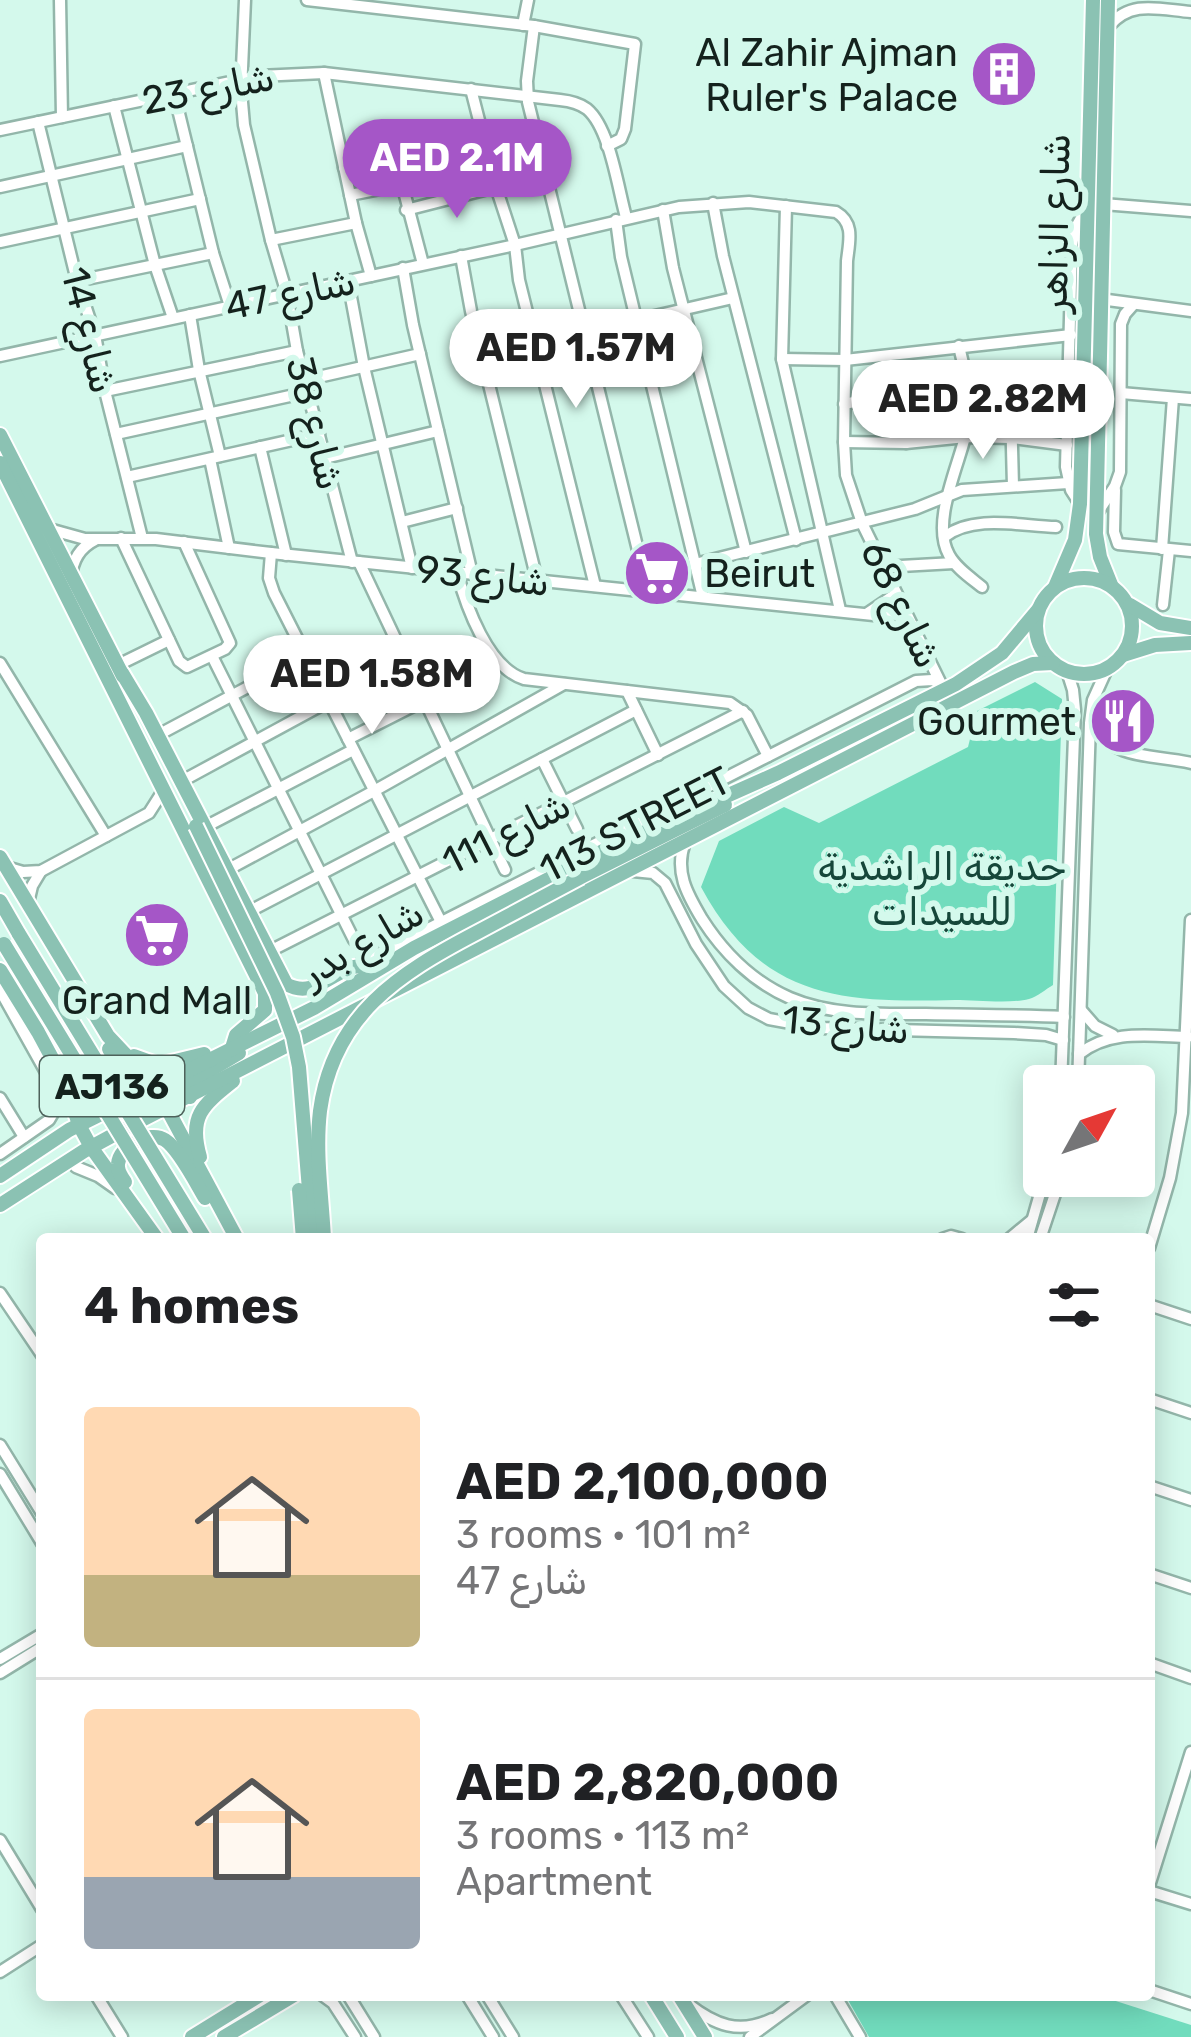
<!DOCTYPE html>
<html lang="en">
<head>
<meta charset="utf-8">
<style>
  :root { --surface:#fff; --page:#f2f2f2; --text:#202124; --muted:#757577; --line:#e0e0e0; --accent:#a556c7 }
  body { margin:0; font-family:Rubik,"Noto Naskh Arabic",sans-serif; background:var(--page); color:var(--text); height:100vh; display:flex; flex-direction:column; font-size:45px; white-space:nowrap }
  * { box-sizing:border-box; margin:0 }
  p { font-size:39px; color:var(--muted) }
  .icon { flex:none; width:66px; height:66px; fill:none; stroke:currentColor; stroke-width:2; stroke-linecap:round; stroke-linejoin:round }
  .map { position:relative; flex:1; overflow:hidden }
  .details { position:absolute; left:36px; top:1233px; width:1119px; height:768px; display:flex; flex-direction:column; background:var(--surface); border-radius:12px; box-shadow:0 6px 30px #0003 }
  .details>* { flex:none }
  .needle { width:78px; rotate:50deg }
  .buttons { position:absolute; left:1023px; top:1065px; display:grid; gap:24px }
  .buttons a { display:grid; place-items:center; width:132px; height:132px; border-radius:12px; background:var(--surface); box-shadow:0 6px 30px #0003; font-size:60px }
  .price { position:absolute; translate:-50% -102px; padding:0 27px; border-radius:42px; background:#fff; color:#222; font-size:39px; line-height:78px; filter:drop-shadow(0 3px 6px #0008) }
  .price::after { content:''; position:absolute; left:50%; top:72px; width:36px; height:27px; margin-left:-18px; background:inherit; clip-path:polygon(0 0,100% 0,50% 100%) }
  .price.current { background:var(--accent); color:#fff }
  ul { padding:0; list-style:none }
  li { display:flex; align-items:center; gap:36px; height:300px; padding:0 48px }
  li+li { border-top:3px solid var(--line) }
  li span { display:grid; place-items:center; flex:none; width:336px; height:240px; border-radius:12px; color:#555 }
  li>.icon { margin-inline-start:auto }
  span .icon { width:144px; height:144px; fill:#fffc; stroke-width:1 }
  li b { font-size:51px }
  h2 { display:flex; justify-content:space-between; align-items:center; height:144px; padding:0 48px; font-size:51px }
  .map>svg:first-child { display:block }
  .green { fill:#71dcbd }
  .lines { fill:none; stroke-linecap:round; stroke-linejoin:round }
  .minor-casing { stroke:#93b6aa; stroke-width:15 }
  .major-casing { stroke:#fff; stroke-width:18 }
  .minor { stroke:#fff; stroke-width:10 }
  .major { stroke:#8bc2b3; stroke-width:14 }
  .major-bridge-casing { stroke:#fff; stroke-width:18; stroke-linecap:butt }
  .major-bridge { stroke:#8bc2b3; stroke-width:14 }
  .labels { text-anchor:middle; stroke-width:12; stroke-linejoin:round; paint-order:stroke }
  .shield { fill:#d4f9ec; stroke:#4e625b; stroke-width:3 }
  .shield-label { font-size:36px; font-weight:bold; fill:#14221d }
  .poi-label { font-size:39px; fill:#14221d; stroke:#d4f9ec; text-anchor:end }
  .street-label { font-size:39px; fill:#14221d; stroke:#d4f9ec }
  .park-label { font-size:39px; fill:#16473a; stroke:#d4f9ec }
</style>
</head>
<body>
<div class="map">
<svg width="1191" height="2037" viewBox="0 0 1191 2037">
  <rect width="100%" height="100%" fill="#d4f9ec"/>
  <g class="green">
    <path d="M1035,682L1062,699L1053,985C1046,989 1037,997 1029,999C1009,1004 976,1000 955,1000C839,1003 761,998 701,887L719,841L784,807L819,823L968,747L977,711Z"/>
    <path d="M850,1995H1097L1191,2025V2037H869L848,2000Z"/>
  </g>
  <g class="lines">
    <defs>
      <g id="minor">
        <path d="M60,0L62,117"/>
        <path d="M245,0L241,91L244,125L271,240L287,294L297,351L352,562"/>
        <path d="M307,0L534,26L635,44L625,129L621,139L607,146"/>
        <path d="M523,25L528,0"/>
        <path d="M534,26L527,81L528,102L648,591"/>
        <path d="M1109,26C1131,0 1157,9 1191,12"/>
        <path d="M324,73L356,223L371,276"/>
        <path d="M471,89L496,187L515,245L519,280L595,586"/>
        <path d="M174,93L213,253L230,306"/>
        <path d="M114,106L155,265L173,318"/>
        <path d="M38,122L77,281L95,335L105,391L142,538"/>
        <path d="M0,130L259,76L324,73L560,100C570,101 579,103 587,109C610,128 618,189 626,217"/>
        <path d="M395,157L423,264"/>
        <path d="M344,168L483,138"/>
        <path d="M0,187L187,146"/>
        <path d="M350,195L401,185"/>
        <path d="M713,203L723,256L796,540"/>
        <path d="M1103,204L1191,211"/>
        <path d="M786,206L782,359L840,610"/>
        <path d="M406,210L496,187"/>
        <path d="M663,210L673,268L746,552"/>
        <path d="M616,220L621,257L703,597"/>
        <path d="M271,240L356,223"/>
        <path d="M0,242L200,199"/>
        <path d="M461,256L471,311L537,580"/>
        <path d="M403,268L413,325L472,574"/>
        <path d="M77,281L213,253"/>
        <path d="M348,281L364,367L412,568"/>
        <path d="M1100,299L1191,311"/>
        <path d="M190,315L199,370L220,456"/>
        <path d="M585,332L733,298"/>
        <path d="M959,346C964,369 972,395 969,419C964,457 929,519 949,555C956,568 971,578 982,587"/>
        <path d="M0,356L515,245L679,207L749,202L836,212C855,223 849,242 847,261L844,442L846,475L862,523L944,690"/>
        <path d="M782,359L845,360L1071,335"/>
        <path d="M305,380L420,354"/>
        <path d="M105,391L297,351"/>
        <path d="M1121,393L1191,399"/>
        <path d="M844,404L908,391L968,388"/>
        <path d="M1011,410L1013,486"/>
        <path d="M970,413L1042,409"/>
        <path d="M116,434L308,392"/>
        <path d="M844,442L906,443L966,437L1012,438L1067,445"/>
        <path d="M906,443L908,391"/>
        <path d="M260,447L286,555"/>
        <path d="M325,458L438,431"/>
        <path d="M210,459L229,548"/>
        <path d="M127,477L319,434"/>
        <path d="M1115,490L1114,532L1118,544L1191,551"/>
        <path d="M1080,504L1071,490L1066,467L1072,244L1076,227L1085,211"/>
        <path d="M1098,512L1115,486L1120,472L1121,324L1125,314L1133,305"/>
        <path d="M402,522L457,508"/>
        <path d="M49,529L85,539H156L271,553L883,616L904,612"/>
        <path d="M944,537C974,514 1020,526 1056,527"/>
        <path d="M121,538L179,661L187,667L225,649L230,643L184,542"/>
        <path d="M1162,549L1173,398"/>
        <path d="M271,553L269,578L274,593L441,922"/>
        <path d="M359,562L505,870"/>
        <path d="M695,564L915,509L962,490L1068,483"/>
        <path d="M883,567L954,563"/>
        <path d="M457,572C466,606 488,668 524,679L730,703L747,715L768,756"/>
        <path d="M71,578C72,561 79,548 95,540"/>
        <path d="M1163,605L1169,550"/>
        <path d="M868,613L896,594"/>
        <path d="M212,656L354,940"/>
        <path d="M0,663L106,836"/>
        <path d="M118,665L169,640"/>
        <path d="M627,691L658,755"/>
        <path d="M1092,726C1117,761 1153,754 1191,763"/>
        <path d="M158,735L306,656"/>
        <path d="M348,739L498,663"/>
        <path d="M542,759L577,829"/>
        <path d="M182,781L405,660"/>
        <path d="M205,827L353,750"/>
        <path d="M685,842C674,871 687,894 702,919C723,952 753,982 790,998C832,1016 881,1014 926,1014C972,1015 1018,1015 1064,1017"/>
        <path d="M6,867L23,872L41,871L149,813L163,791"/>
        <path d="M227,870L374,791L564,684"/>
        <path d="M633,871L653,873L665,883L696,944L724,986L748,1008L769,1019L818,1028L1014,1033L1046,1035L1063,1040"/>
        <path d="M28,903L32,886L41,871"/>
        <path d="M248,912L636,710"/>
        <path d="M268,952L743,711"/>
        <path d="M359,964L916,681L932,680L941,684"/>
        <path d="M0,990L56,1090L59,1103L49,1120L0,1154"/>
        <path d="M1081,1010L1095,1026L1113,1035"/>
        <path d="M1079,1054C1111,1029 1149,1036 1188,1037"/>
        <path d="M1061,1086L1075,710L1073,690L1067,671"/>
        <path d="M1078,1086L1090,723L1093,700L1107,669"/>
        <path d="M0,1098L24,1137"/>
        <path d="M76,1167L98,1176L115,1188"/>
        <path d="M942,1239L951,1236L962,1239"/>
        <path d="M1009,1239L1032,1220"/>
        <path d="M1027,1239L1045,1176"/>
        <path d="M1040,1239L1061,1176"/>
        <path d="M1149,1248L1170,1178L1182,1113L1191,920"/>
        <path d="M0,1293L42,1355"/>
        <path d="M1149,1305L1191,1319"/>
        <path d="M1149,1399L1191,1413"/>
        <path d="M0,1445L42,1513"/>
        <path d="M0,1474L42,1543"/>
        <path d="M1149,1486L1191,1500"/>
        <path d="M1149,1574L1191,1588"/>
        <path d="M0,1659L42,1634"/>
        <path d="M1149,1663L1191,1678"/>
        <path d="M0,1673L42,1647"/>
        <path d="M0,1840L42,1909"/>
        <path d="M1149,1886L1191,1752"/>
        <path d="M1149,1891L1191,1904"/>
        <path d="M0,1972L42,1945"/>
        <path d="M1149,1990L1191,2004"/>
        <path d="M96,1995L122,2037"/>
        <path d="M322,1995L333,2003L355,2037"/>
        <path d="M348,1995L374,2037"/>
        <path d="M467,1995L493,2037"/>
        <path d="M487,1995L513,2037"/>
        <path d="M621,1995L648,2037"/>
        <path d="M835,1995L860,2037"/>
        <path d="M688,2004C715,2025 739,2035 772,2019"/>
        <path d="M750,2037L807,1995"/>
      </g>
      <g id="major">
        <path d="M1108,0L1096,534L1100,557L1112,587"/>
        <path d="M0,435L123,676"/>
        <path d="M0,463L265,993V1010L236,1035L232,1048"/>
        <circle cx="1084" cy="626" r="48"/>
        <path d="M1055,587L1075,540L1080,504L1093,0"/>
        <path d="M1130,605L1160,623L1191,628"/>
        <path d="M1123,655L1155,645L1191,643"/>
        <path d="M122,673L146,713L286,984C311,998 327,977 350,968C359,965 369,966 379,965"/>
        <path d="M0,857L108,1036L155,1086L237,1239"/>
        <path d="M581,877L725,805"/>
        <path d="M0,901L19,934"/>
        <path d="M0,970L38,1032L66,1084L79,1125L91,1147L157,1239"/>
        <path d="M134,1056L159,1065L204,1054"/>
        <path d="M74,1086L82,1100L92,1103L124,1082L125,1074L109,1049"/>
        <path d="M190,1097L183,1093L184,1086L239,1053"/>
        <path d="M200,1157C188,1116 203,1105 233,1081"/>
        <path d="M0,1176L69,1130L314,1008L414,948L605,850L778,773L956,684L1002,653L1038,610"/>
        <path d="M125,1182C121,1175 117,1172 118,1164C119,1146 150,1130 165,1140C179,1149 196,1183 205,1198"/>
        <path d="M0,1205L84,1151L130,1126L1014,672L1033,664L1053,663"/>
        <path d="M651,1995L677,2037"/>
        <path d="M679,1995L705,2037"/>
        <path d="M192,2037L260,1995"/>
        <path d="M224,2037L294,1995"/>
      </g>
    </defs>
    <use href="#minor" class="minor-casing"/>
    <use href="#major" class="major-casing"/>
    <use href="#minor" class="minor"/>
    <use href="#major" class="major"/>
    <defs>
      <g id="major-bridge">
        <path d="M196,826L277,993L293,1037L299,1067L313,1239"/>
        <path d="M19,934L205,1239"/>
        <path d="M4,944L184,1239"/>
        <path d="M299,1190L303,1239"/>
        <path d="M324,1239C322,1197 315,1153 320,1111C333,1015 398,974 476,933C511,914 546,896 581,877"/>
      </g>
    </defs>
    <use href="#major-bridge" class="major-bridge-casing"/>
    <use href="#major-bridge" class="major-bridge"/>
  </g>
  <defs>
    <symbol id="building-disc" viewBox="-11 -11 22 22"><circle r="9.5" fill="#a556c7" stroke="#d4f9ec"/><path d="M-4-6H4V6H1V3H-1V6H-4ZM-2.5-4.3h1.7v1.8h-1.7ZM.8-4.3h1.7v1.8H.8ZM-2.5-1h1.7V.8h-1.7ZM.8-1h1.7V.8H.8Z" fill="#fff"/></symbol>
    <symbol id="supermarket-disc" viewBox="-11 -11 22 22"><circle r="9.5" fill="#a556c7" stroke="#d4f9ec"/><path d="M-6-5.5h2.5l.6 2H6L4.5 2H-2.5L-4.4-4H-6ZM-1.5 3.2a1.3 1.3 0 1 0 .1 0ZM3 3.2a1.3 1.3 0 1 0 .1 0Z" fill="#fff"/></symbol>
    <symbol id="restaurant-disc" viewBox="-11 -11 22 22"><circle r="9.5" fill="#a556c7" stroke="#d4f9ec"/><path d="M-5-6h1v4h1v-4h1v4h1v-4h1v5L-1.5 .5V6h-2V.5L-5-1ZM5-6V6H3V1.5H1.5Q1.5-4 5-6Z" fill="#fff"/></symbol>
  </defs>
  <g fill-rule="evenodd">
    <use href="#building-disc" x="966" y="36" width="76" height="76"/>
    <use href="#supermarket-disc" x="619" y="535" width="76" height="76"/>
    <use href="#restaurant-disc" x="1085" y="683" width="76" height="76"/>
    <use href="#supermarket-disc" x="119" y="897" width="76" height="76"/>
  </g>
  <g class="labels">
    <rect class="shield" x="40" y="1056" width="144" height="60" rx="9"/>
    <g class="shield-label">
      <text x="112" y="1099">AJ136</text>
    </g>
    <g class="poi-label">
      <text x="958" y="66">Al Zahir Ajman<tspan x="958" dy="45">Ruler's Palace</tspan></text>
      <text x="704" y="587" text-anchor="start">Beirut</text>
      <text x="1076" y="735">Gourmet</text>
      <text x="157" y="1014" text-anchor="middle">Grand Mall</text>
    </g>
    <g class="street-label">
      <text transform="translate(208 88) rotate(-11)" y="14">شارع 23</text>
      <text transform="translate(1054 223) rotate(-89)" y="14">شارع الزاهر</text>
      <text transform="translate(290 293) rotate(-12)" y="14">شارع 47</text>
      <text transform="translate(90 330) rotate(76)" y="14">شارع 14</text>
      <text transform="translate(316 423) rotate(76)" y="14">شارع 38</text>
      <text transform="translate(483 575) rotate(6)" y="14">شارع 93</text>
      <text transform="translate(902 604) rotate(64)" y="14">شارع 68</text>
      <text transform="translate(635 824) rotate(-27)" y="14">113 STREET</text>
      <text transform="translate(506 832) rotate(-27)" y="14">شارع 111</text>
      <text transform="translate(362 942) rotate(-30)" y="14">شارع بدر</text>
      <text transform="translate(846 1024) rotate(5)" y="14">شارع 13</text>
    </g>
    <g class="park-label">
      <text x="942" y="880">حديقة الراشدية<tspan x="942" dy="45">للسيدات</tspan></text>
    </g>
  </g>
</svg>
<div class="buttons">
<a><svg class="needle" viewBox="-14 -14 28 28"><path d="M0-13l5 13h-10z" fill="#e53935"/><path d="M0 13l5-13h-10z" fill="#757577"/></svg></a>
</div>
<b class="price current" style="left:457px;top:221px">AED 2.1M</b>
<b class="price" style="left:576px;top:411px">AED 1.57M</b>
<b class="price" style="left:983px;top:462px">AED 2.82M</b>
<b class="price" style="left:372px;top:737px">AED 1.58M</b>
<section class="details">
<h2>4 homes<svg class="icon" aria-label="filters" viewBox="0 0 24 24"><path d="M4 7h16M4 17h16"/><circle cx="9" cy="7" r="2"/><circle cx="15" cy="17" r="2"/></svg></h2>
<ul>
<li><span style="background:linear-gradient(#ffd9b3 70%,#c2b280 0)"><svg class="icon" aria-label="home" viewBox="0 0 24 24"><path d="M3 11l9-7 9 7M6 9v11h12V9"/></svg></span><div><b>AED 2,100,000</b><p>3 rooms · 101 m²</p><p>شارع 47</p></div></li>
<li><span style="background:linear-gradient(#ffd9b3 70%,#9aa5b1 0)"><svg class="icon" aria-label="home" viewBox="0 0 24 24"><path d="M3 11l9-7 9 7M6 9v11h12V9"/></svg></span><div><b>AED 2,820,000</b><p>3 rooms · 113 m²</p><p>Apartment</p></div></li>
</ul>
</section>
</div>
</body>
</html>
